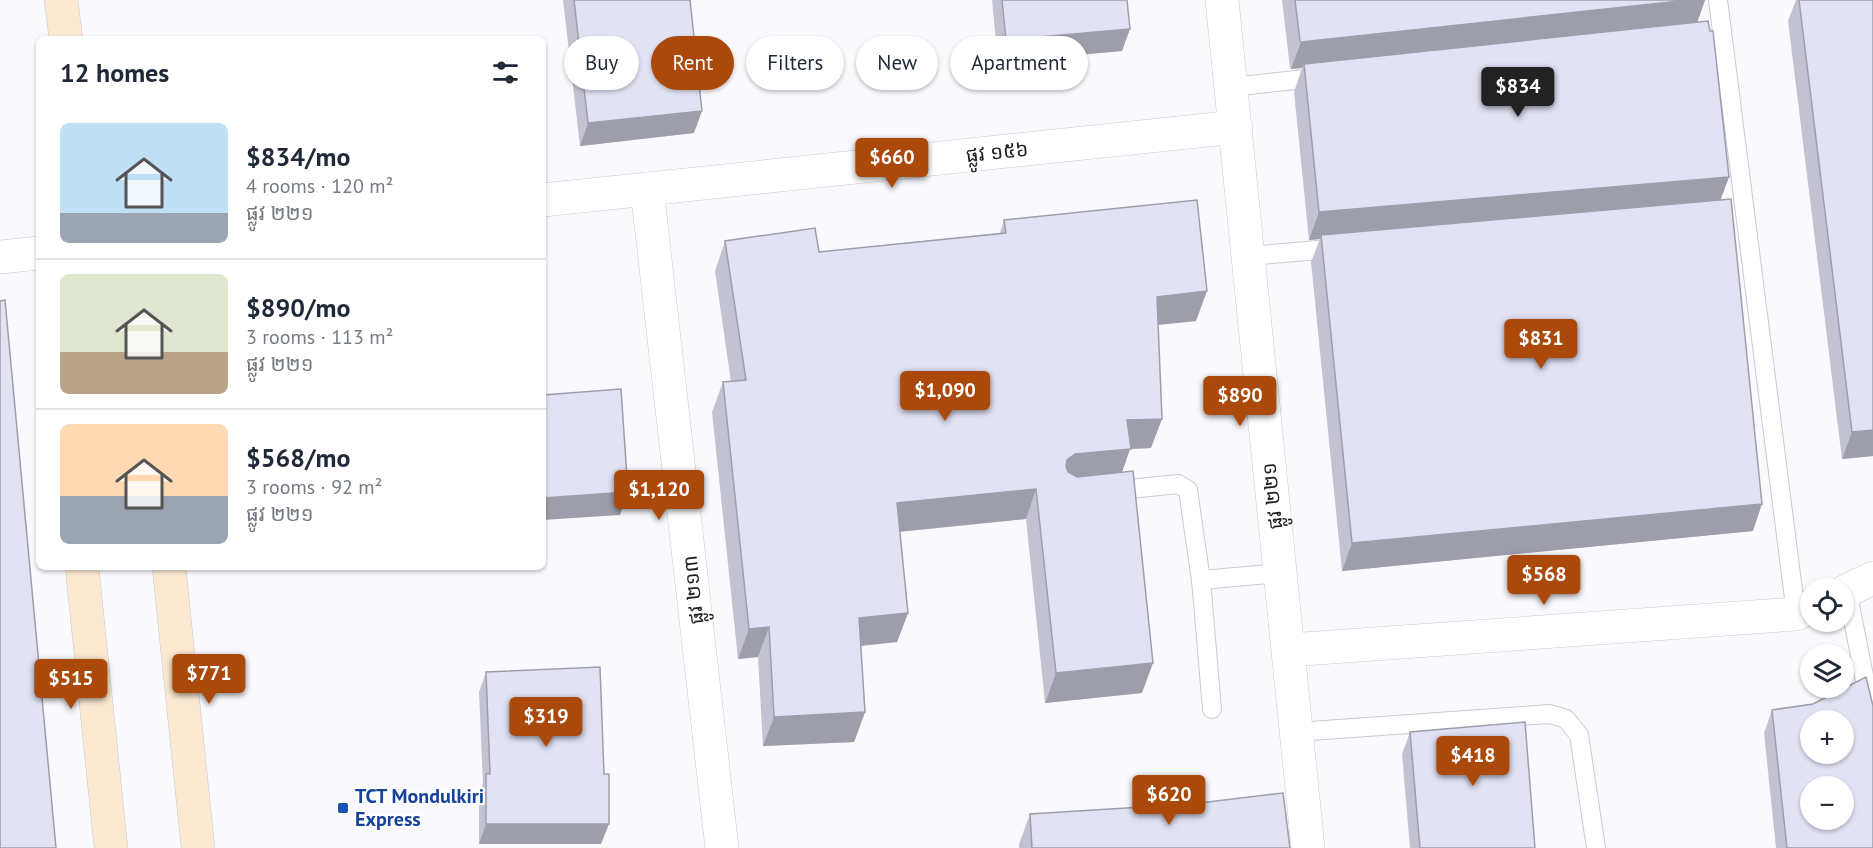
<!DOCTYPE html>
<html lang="en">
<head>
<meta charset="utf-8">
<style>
  :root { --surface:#fff; --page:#f6f6f7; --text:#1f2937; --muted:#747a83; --line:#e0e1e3; --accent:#ab490a }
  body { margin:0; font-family:"PT Sans","Noto Sans Khmer",sans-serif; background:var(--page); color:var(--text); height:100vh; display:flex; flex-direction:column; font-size:22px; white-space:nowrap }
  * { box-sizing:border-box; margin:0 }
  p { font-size:20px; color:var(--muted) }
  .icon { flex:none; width:33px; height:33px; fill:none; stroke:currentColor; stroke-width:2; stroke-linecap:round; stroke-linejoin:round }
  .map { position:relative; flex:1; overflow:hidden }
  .sheet { position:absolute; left:36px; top:36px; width:510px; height:534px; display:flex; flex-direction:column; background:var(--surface); border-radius:9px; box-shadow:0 2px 4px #0004 }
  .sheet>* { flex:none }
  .guide { position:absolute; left:564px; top:36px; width:570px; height:54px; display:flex; gap:12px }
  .tools { position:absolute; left:1800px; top:578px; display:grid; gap:12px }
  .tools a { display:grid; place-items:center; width:54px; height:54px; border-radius:50%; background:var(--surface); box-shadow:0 2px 4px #0004; font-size:30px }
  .price { position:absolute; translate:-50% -51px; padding:0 14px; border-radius:6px; background:var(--accent); color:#fff; font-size:20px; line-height:39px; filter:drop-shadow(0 2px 3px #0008) }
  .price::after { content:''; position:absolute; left:50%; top:36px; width:18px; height:14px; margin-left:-9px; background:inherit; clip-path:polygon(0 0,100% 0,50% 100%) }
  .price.active { background:#222; color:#fff }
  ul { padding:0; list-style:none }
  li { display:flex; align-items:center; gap:18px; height:150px; padding:0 24px }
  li+li { border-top:2px solid var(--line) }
  li span { display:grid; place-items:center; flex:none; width:168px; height:120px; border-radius:9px; color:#555 }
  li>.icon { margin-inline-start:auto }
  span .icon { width:72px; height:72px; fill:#fffc; stroke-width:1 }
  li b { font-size:26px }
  h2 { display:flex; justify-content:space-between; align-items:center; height:72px; padding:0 24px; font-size:26px }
  .tag { padding:0 21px; border-radius:27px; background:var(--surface); box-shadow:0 2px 4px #0004; font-size:21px; line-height:54px }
  .tag.active { background:var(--accent); color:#fff }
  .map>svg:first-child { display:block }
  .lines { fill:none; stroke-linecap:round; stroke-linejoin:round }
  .lane-casing { stroke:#c8c9d2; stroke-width:20 }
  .street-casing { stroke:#c8c9d2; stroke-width:34 }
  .secondary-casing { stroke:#c8c9d2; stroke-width:34 }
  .lane { stroke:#fff; stroke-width:18 }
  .street { stroke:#fff; stroke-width:33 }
  .secondary { stroke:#fbe9d1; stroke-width:33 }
  .wall { fill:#c2c2d2 }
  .shaded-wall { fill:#9e9eab }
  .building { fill:#e1e2f4; stroke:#9e9eab; stroke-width:1.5; fill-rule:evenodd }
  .transit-dot { fill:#1a4fb4; stroke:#fff; stroke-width:2 }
  .labels { text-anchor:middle; stroke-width:4.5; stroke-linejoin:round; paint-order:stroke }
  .street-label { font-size:20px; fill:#1f2023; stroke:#fff }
  .transit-label { font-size:20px; font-weight:bold; fill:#164399; stroke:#fff; text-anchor:start }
</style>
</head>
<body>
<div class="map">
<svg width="1873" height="848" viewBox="0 0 1873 848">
  <rect width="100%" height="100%" fill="#fafafe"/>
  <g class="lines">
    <defs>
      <g id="lane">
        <path d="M1718,0L1796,614"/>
        <path d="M1232,87L1322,77"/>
        <path d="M1249,256L1340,248"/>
        <path d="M1110,491L1178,484L1188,490L1201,580"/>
        <path d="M1847,590L1873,721"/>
        <path d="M1212,709L1201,580L1280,573"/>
        <path d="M1296,732L1550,714L1566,719L1579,735L1596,848"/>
      </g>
      <g id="street">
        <path d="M1222,0L1308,848"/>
        <path d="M647,189L722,848"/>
        <path d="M543,200L1236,127"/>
        <path d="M0,257L39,253"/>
        <path d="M1844,592L1873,578"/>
        <path d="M1289,650L1796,614L1810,607"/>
      </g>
      <g id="secondary">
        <path d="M61,0L66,39"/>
        <path d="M82,567L111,848"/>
        <path d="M169,567L198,848"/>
      </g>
    </defs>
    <use href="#lane" class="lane-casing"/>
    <use href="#street" class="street-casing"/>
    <use href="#secondary" class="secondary-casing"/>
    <use href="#lane" class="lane"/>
    <use href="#street" class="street"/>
    <use href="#secondary" class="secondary"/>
  </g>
  <g class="wall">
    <path d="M563,0H690L694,133L580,146Z"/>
    <path d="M992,0H1127L1122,51L998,62Z"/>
    <path d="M1282,0H1705L1697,22L1729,177L1720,200L1753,531L1342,571L1311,262L1320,239L1309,240L1294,92L1302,68L1291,69L1290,68Z"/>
    <path d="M1796,0H1873V456L1842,459L1788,21Z"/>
    <path d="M1004,220L1196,321L1158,325L1151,448L1130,449L1122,472L1142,693L1045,703L1026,519L900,532L908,613L897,642L861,646L865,712L854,742L763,746L758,657L738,659L712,412L723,382H731L715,271L725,241L819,252L1000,233Z"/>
    <path d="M486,672L604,774L601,844H479V794L483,784L479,692Z"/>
    <path d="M1772,710L1873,848H1776L1764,733Z"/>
    <path d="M1410,732L1535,848H1410L1402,754Z"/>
    <path d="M1030,814L1290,848H1019V844Z"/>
  </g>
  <g class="shaded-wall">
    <path d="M1689,0H1705L1696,26L1304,64L1302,68L1291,69L1301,42Z"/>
    <path d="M1130,29L1122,51L998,62L1006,40Z"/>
    <path d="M702,111L694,133L580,146L588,123Z"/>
    <path d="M1729,177L1719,204L1321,235L1320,239L1309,240L1319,212Z"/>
    <path d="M1207,291L1196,321L1146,326L1157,297Z"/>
    <path d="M1162,419L1151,448L1130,449L1120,478L1056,490L1067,460L1127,420Z"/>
    <path d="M1873,430V456L1842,459L1852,432Z"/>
    <path d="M1036,489L1026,519L886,533L897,503Z"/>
    <path d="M628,492L620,515L543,520V498Z"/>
    <path d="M1762,504L1753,531L1342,571L1352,543Z"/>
    <path d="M908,613L897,642L848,647L859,618Z"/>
    <path d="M769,627L758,657L738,659L749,629Z"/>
    <path d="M1153,663L1142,693L1045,703L1056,673Z"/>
    <path d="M865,712L854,742L763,746L774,717Z"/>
    <path d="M486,824H609L601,844H479Z"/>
  </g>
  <g class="building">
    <path d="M574,0H690L702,111L588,123Z"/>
    <path d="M1002,0H1127L1130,29L1006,40Z"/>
    <path d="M1295,0H1689L1301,42L1300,41Z"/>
    <path d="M1799,0H1873V430L1852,432Z"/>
    <path d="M1708,21L1710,31H1713L1729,177L1319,212L1304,64Z"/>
    <path d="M1731,199L1762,504L1352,543L1321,235Z"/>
    <path d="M1197,200L1207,291L1157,297L1162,419L1127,420L1131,449L1075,454L1067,460L1066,466L1068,472L1077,477L1133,471L1153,663L1056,673L1036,489L897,503L908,613L859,618L865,712L774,717L769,627L749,629L723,382L746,380L725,241L815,228L819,252L1006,233L1004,220Z"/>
    <path d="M5,300L56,848H0V301Z"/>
    <path d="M621,389L628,492L543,498V395Z"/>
    <path d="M600,667L604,774H609V824H486V774H490L486,672Z"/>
    <path d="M1866,677L1873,706V848H1787L1772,710L1813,704ZM1810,720H1844V753H1810ZM1810,786H1844V819H1810Z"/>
    <path d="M1525,722L1535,848H1420L1410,732Z"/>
    <path d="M1283,793L1290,848H1032L1030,814L1191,804Z"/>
  </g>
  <rect class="transit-dot" x="337" y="802" width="12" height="12" rx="3"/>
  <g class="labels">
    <g class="street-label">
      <text transform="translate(997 152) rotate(-6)" y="7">ផ្លូវ ១៥៦</text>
      <text transform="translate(1272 496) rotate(-96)" y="7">ផ្លូវ ២២១</text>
      <text transform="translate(693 590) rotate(-96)" y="7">ផ្លូវ ២១៣</text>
    </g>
    <g class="transit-label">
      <text x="355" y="803">TCT Mondulkiri<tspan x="355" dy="23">Express</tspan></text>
    </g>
  </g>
</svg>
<div class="tools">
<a><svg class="icon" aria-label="locate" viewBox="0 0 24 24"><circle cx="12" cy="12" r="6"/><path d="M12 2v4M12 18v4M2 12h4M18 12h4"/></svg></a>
<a><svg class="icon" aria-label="layers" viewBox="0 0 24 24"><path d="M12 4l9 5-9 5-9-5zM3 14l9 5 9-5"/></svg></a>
<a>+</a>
<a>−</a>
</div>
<b class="price active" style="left:1518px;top:118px">$834</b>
<b class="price" style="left:892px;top:189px">$660</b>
<b class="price" style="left:1541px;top:370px">$831</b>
<b class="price" style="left:945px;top:422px">$1,090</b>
<b class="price" style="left:1240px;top:427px">$890</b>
<b class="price" style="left:659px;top:521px">$1,120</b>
<b class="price" style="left:1544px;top:606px">$568</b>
<b class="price" style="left:209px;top:705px">$771</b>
<b class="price" style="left:71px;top:710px">$515</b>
<b class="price" style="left:546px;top:748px">$319</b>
<b class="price" style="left:1473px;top:787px">$418</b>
<b class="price" style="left:1169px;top:826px">$620</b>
<div class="guide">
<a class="tag">Buy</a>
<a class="tag active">Rent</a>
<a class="tag">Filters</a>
<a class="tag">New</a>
<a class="tag">Apartment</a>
</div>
<section class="sheet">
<h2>12 homes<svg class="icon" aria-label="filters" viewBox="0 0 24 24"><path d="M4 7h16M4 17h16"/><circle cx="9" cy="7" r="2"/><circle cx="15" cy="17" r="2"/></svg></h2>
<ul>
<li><span style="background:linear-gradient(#bfe0f5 75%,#9aa5b1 0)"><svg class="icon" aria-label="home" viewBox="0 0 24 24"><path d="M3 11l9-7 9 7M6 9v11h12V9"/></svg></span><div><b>$834/mo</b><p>4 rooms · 120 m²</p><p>ផ្លូវ ២២១</p></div></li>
<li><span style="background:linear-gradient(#dfe7d0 65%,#b9a48a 0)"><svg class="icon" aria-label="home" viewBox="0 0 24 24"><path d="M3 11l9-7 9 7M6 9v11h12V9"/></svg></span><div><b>$890/mo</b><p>3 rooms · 113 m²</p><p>ផ្លូវ ២២១</p></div></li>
<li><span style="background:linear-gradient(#ffd9b3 60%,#9aa5b1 0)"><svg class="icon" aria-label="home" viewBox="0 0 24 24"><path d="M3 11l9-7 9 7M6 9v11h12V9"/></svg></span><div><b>$568/mo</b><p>3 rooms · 92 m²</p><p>ផ្លូវ ២២១</p></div></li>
</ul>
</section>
</div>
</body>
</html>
